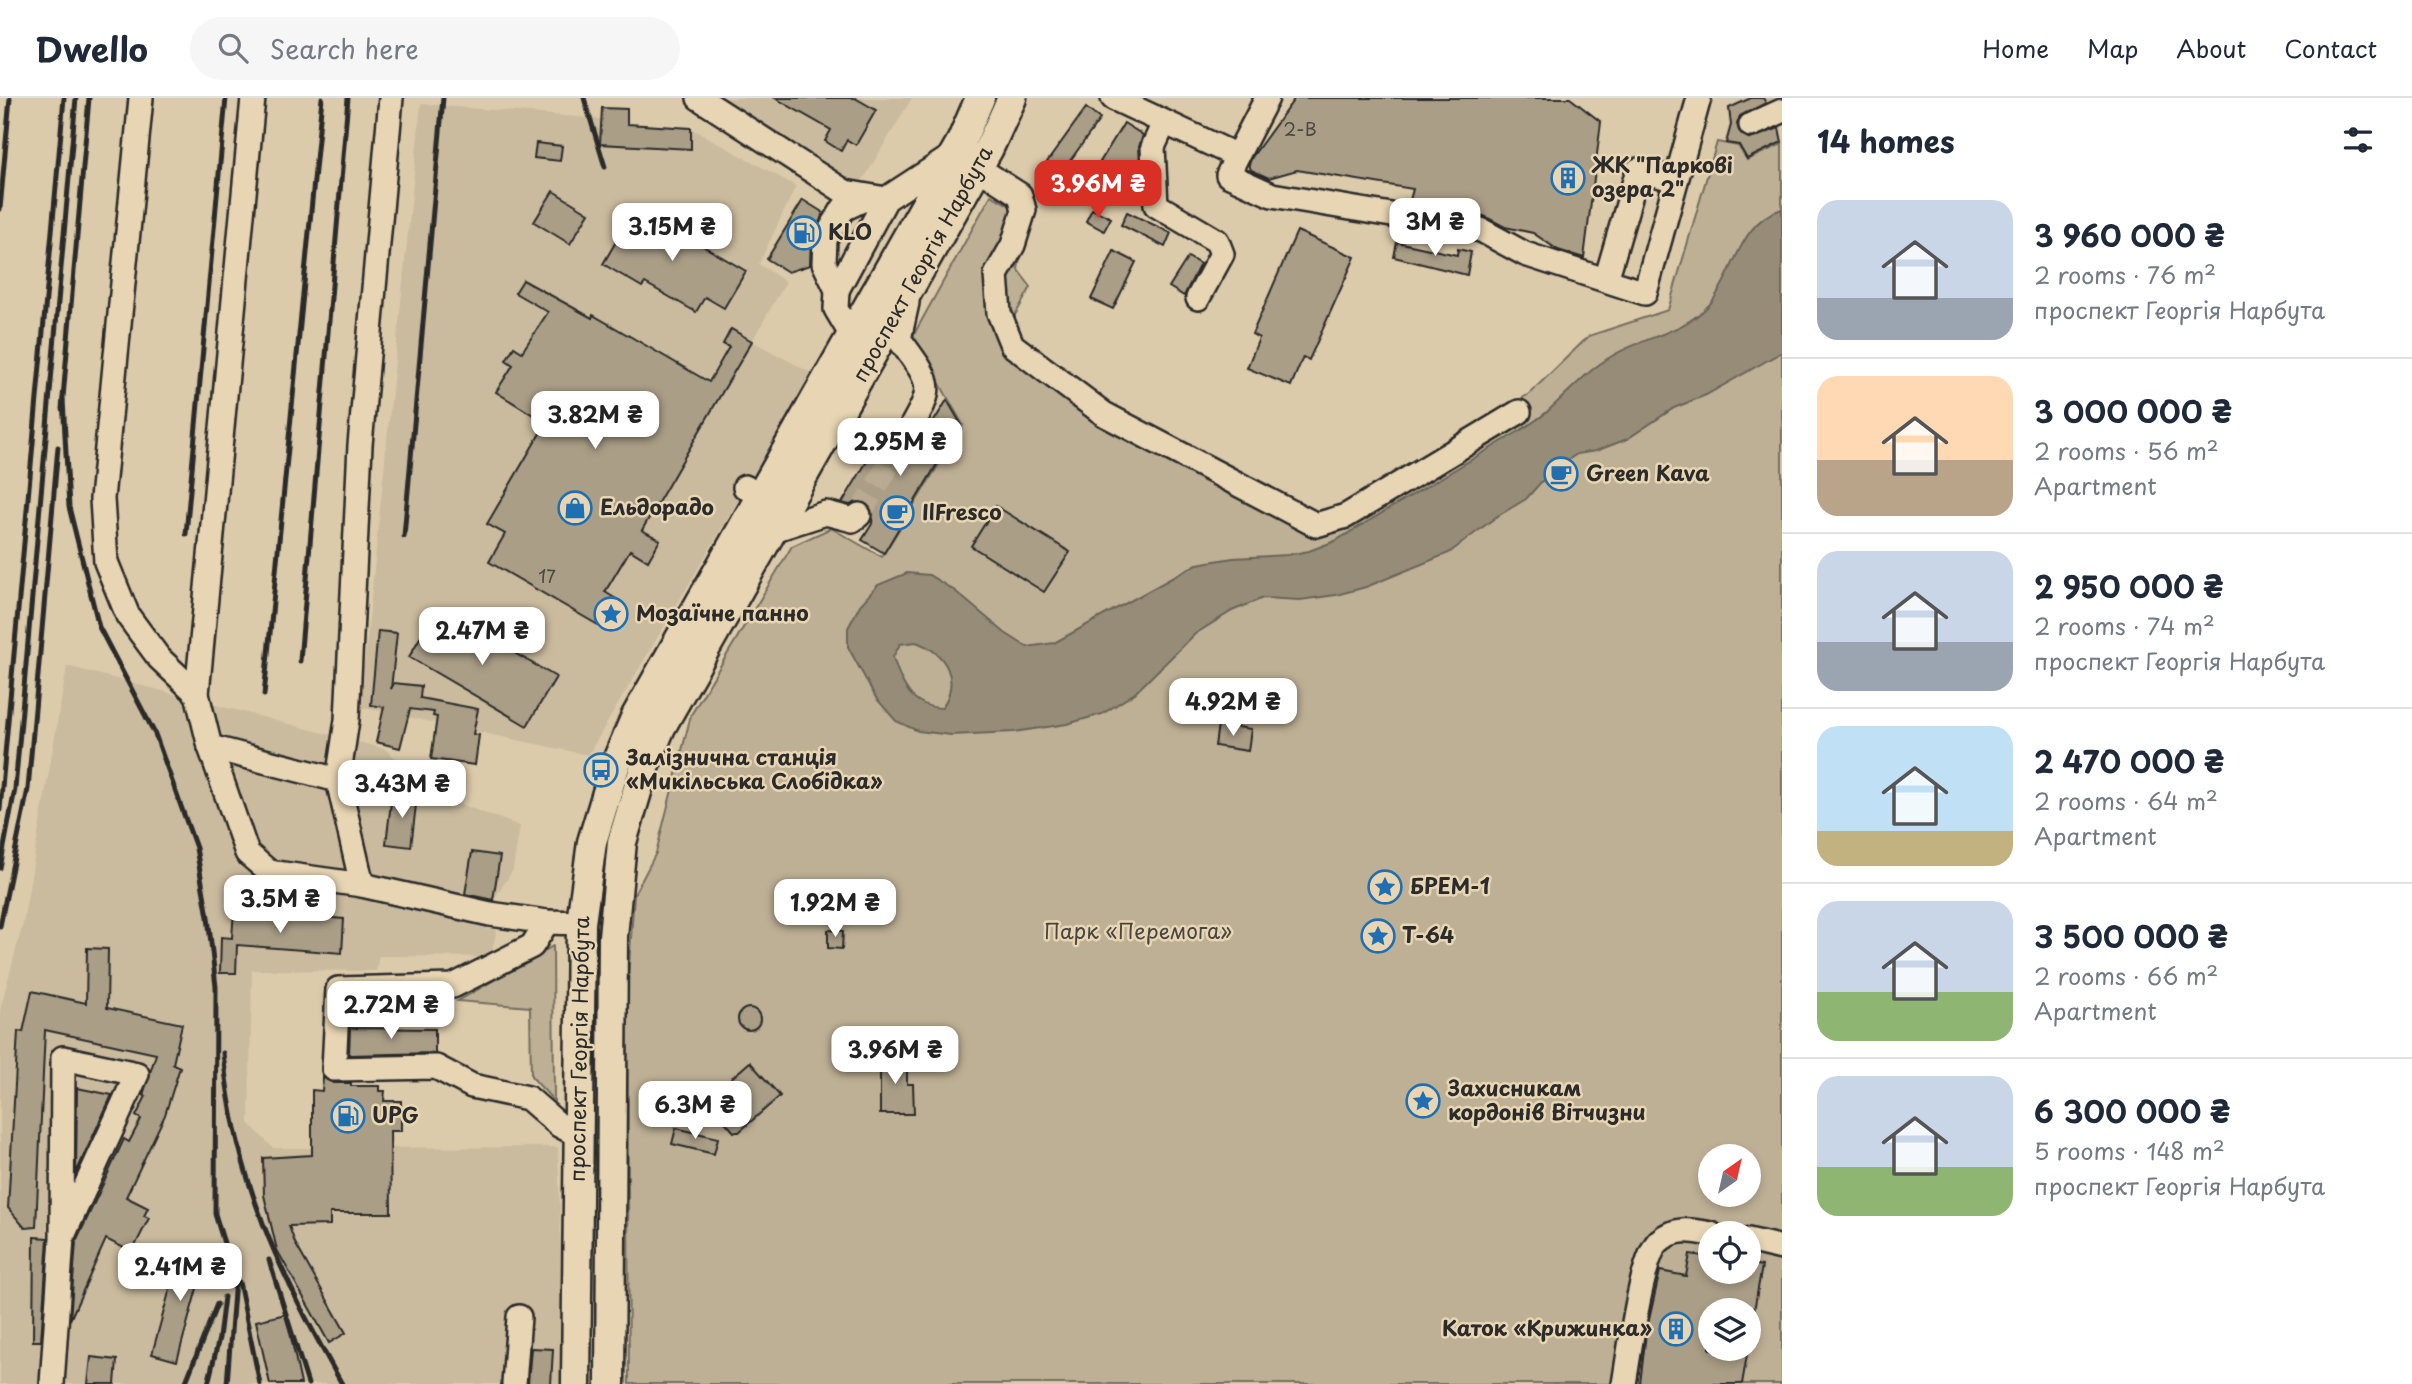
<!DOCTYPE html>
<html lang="en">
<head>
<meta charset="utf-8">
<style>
  :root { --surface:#fff; --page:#f6f6f7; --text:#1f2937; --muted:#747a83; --line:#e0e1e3; --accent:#d93025 }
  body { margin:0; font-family:"Playpen Sans",sans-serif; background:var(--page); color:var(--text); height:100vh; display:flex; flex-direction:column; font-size:26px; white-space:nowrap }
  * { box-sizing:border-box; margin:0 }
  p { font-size:23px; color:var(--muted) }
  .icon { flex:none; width:38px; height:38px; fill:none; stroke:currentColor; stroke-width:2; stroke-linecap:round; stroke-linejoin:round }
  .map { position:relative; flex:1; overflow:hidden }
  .side { display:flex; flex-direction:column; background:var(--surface); width:630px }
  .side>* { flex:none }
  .needle { width:46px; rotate:34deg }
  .buttons { position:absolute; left:1698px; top:1046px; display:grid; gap:14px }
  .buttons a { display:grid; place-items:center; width:63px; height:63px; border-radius:50%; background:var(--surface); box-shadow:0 4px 10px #0003; font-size:35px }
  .price { position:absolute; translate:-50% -60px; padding:0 16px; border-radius:14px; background:#fff; color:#222; font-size:23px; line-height:46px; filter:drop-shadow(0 2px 4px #0008) }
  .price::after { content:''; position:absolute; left:50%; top:42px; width:21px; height:16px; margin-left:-10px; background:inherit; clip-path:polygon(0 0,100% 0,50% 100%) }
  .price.selected { background:var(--accent); color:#fff }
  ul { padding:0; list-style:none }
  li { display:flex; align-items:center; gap:21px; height:175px; padding:0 35px }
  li+li { border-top:2px solid var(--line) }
  li span { display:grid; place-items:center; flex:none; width:196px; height:140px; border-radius:21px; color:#555 }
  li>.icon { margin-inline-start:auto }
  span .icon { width:84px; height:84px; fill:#fffc; stroke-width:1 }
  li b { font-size:30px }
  h2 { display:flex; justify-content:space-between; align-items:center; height:84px; padding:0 35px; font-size:30px }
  header { display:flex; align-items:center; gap:42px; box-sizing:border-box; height:98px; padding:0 35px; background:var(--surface); border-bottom:2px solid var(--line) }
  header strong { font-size:33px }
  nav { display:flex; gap:38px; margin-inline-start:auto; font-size:24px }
  .search { width:490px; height:63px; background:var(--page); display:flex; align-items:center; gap:18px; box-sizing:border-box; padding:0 24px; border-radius:38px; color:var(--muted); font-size:26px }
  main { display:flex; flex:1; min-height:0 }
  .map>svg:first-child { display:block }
  .built { fill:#cabb9e }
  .green { fill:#beb095; stroke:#746e60; stroke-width:2; fill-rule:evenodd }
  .water { fill:#968c78; stroke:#6b6559; stroke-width:2; fill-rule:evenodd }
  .building { fill:#aa9e87; stroke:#2b2b2b; stroke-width:2 }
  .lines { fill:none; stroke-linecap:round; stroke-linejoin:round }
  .minor-tunnel { stroke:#b9ab91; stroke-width:23; stroke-dasharray:23 11; stroke-linecap:butt }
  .minor-casing { stroke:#2b2b2b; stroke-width:28 }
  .major-casing { stroke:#2b2b2b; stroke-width:33 }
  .minor { stroke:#e7d5b3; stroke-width:23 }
  .major { stroke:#e7d5b3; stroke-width:28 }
  .rail { stroke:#2b2b2b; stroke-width:5 }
  .labels { text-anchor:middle; stroke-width:5; stroke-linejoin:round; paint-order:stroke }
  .number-label { font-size:18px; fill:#4b4842 }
  .poi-label { font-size:21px; font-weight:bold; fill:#2b2b2b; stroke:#e7d5b3; text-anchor:start }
  .street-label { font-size:21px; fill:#2b2b2b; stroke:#e7d5b3 }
  .park-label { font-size:21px; fill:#484640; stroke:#e7d5b3 }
</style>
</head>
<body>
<header>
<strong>Dwello</strong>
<div class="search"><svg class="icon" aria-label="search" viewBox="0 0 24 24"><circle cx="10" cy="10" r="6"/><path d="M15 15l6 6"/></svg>Search here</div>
<nav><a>Home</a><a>Map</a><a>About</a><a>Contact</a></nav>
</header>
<main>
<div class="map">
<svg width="1782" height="1286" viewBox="0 0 1782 1286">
  <rect width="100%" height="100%" fill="#dccbab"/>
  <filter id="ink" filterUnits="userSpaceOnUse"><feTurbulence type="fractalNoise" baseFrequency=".0143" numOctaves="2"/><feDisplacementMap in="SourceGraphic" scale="14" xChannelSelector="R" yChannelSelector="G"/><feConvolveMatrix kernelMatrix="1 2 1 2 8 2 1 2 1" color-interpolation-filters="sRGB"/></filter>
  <g filter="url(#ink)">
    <g class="built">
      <path d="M704,0H912L863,82L850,87Z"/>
      <path d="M1746,0H1782V46L1747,62L1724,46L1729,26L1727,9Z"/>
      <path d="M421,6L601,21L602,10L627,11V26L691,30L796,88L759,166L786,184L752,243L813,276L588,657L360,609Z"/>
      <path d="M67,568L385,651L438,698L520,728L513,772L492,805L487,831L497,832L490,859L379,858L376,873L252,872L249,1025L273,1050L558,1049L565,1286H0V912L23,825Z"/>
    </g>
    <g class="green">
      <path d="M1717,44L1738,48L1747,62L1782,46V1286H629L627,896L634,797L656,755L691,617L792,448L831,430L882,459L963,327L913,238L991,97L1030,119L1022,143L1018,172L1031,189L1011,224L1016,236L1110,310L1322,420L1529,296L1589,238L1668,212ZM1710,1059H1748V1097H1710ZM1710,1136H1748V1174H1710ZM1710,1213H1748V1251H1710Z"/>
      <path d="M553,848L554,1003L531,978L530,909L458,903Z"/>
    </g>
    <path class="water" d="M1782,111V254L1706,297L1674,310L1627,341L1596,353L1577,356L1550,374L1526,401L1496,419L1449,455L1366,489L1336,497L1300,502L1263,500L1232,513L1195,536L1135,595L1102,616L1067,626L1014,634L951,637L918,633L896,623L876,600L848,549V530L860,507L878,487L907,475L929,477L955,493L1005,535L1027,549L1054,545L1197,466L1233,460L1287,457L1309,453L1335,443L1521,332C1531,325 1543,319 1551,310C1571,292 1588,272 1612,258C1645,238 1683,236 1710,206C1736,175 1738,124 1782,111ZM916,544C946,555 961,581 942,610C911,609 901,586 893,559L900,546Z"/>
    <g class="building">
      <path d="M775,0H855L876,12L856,47L847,42L841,53L825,43L831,32Z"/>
      <path d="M1295,0H1570L1601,24L1584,160L1558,152L1533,135L1505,129L1484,118L1409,106L1413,91L1297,72L1269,80L1251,72L1249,66L1252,59Z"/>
      <path d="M1751,0H1763L1766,5L1740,18L1737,26L1739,33L1750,41L1779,30L1782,44L1747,61L1739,47L1726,45L1731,27L1729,10Z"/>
      <path d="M602,10L627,11V26L691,30V51L600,46Z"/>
      <path d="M1086,10L1100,21L1052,88L1037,78Z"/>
      <path d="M1124,25L1143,37L1139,49L1140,64L1129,82L1100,64Z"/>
      <path d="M536,45L562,48L560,63L534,60Z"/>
      <path d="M553,93L589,115L570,146L534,124Z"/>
      <path d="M803,102L824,115L811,140L810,167L788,174L767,161Z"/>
      <path d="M636,109L746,173L724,210L705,199L696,214L645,185L642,189L603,166Z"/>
      <path d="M1092,111L1111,120L1104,133L1086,123Z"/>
      <path d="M1127,114L1171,135L1165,149L1121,127Z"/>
      <path d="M1297,133L1355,159L1309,262L1303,259L1291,288L1247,270L1259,240L1252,236Z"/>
      <path d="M1397,144L1457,157L1458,151L1471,154L1467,177L1394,159Z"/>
      <path d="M1114,153L1136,164L1113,211L1091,201Z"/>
      <path d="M1188,159L1200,166L1184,198L1169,189Z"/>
      <path d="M523,182L592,220L593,217L709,284L729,249L723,246L731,231L752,243L642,432L660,442L648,463L630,452L605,494L621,504L605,531L489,464L505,436L487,426L546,325L496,294L513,267L506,262L514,249L522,254L548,214L515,195Z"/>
      <path d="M947,302L961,326L884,455L862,442L872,426L873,415L869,408L863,404L850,407L842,405L887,330L893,333L891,341L898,352L906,354L916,348L918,349Z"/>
      <path d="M996,408L1070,454L1044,494L971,448Z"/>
      <path d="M437,510L556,579L527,628L409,559Z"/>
      <path d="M378,533L397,535L391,591L394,585L421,588L420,600L478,611L473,636L479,637L475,667L431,661L437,619L433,618L434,614L410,611L400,650L376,644L384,609L371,607Z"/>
      <path d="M1218,626L1251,631L1248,653L1215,648Z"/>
      <path d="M392,696L417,698L411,749L386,746Z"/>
      <path d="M472,754L500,758L493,802L465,796Z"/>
      <path d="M234,812L344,821L342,855L237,847L236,875H220L221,839L232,840Z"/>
      <path d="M828,832L843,833L842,851L828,850Z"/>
      <path d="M87,850L108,851L107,910L182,926L173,966L180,969L165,1017L126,1099L148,1110L144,1118L149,1120L132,1154L106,1141L70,1222L76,1144L124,1041L129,1044L141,1021L136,1018L146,998L143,997L156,956L45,932L36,1129L25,1130L8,1110L18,933L23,934L32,893L86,905Z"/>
      <circle cx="749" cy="921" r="11"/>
      <path d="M350,930L435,931V955L349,957Z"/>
      <path d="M880,955H896V960H907V986H913L914,1016H880Z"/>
      <path d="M750,964L780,998L739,1034H734L706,1002Z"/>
      <path d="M323,979L334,985H351V988H379V993H385L384,1003H401V1033H390L391,1115H330V1127L289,1128L295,1145L346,1235L329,1245L277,1152L264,1097L263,1060L312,1057V992L322,993Z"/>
      <path d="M77,990L112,997L76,1075Z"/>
      <path d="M676,1030L718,1040L714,1056L672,1046Z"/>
      <path d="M34,1139L48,1140L41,1243H33Z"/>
      <path d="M182,1147L207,1154L177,1263L152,1256Z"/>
      <path d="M1690,1156L1710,1159V1174H1748V1165L1762,1168L1754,1213H1710V1251H1748L1742,1286H1640L1646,1235L1660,1173L1686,1178Z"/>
      <path d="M286,1216L301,1286H270L256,1223Z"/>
      <path d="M531,1250L553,1251L551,1286H528Z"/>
      <path d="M91,1259L117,1262L115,1286H88Z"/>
    </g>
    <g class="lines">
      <path class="minor-tunnel" d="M859,417L905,340"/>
      <defs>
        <g id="minor">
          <path d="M141,0L102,401L106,464L128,518L159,560L197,596L210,649L247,755L269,774L362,787L490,816L547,824L581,825"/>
          <path d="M699,0L845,94L886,101"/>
          <path d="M1113,0L1237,58L1228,77L1272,97L1481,132L1525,156L1645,195L1699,0"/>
          <path d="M1164,25L1153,49L1156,107L1217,143L1222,156L1198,200"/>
          <path d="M1751,27L1782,13"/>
          <path d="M1237,58L1267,0"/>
          <path d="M978,70L1020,97L1024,112L1013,147L996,177L999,215L1012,247L1104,316L1316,427L1346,418L1519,314"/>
          <path d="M1606,182L1638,72L1676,82"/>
          <path d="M837,192L886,101L952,58"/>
          <path d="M848,244L849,233L836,211L837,192L824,165L825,141L843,111L862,102H872"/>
          <path d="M905,340C935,287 935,290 899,241L907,205"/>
          <path d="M745,389L760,398"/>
          <path d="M773,432L826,415L853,422L859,417"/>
          <path d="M197,596L253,0"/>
          <path d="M210,649L338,682"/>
          <path d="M362,787L338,682L347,622L360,347L391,0"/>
          <path d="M547,824L532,848L453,888L338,891L334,971L436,969L472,988L528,1000L559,1027L578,1037"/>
          <path d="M1748,1142L1782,1150"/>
          <path d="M52,1286L62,1140L63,960L137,976L62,1140"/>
          <path d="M514,1286L519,1219"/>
          <path d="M1624,1286C1629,1258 1641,1159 1659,1143C1675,1129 1692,1132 1711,1136"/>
        </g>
        <g id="major">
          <path d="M576,1286L581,825L592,744L616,665L636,618L961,44L980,0"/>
          <path d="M610,1286L613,838L622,744L645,667L661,629L989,50L1012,0"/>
        </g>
      </defs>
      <use href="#minor" class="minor-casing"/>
      <use href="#major" class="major-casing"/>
      <use href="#minor" class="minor"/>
      <use href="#major" class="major"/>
      <g class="rail">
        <path d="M584,0L605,69"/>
        <path d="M0,111L10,0"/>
        <path d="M63,301L69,409L99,529L155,636L196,750L208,819L216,889L215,1116L235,1181L227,1286"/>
        <path d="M62,311L89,0"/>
        <path d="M186,436L226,0"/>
        <path d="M404,438L443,0"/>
        <path d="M300,563L348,0"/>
        <path d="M264,597L322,0"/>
        <path d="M0,712L64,0"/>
        <path d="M0,770L15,691L76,0"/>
        <path d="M0,828L28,691L58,349"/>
        <path d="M223,955C236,1084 279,1175 342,1286"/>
        <path d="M269,1162L308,1286"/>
        <path d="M239,1184L260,1286"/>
        <path d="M185,1286L217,1206"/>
        <path d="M208,1286L219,1240L224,1199"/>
      </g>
    </g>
  </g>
  <defs>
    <symbol id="building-ring" viewBox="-11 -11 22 22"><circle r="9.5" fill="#e7d5b3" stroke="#1f6fb2" stroke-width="1.5"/><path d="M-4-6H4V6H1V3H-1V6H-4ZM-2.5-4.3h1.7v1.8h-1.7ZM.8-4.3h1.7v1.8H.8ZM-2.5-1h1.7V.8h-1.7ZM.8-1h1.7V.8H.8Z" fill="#1f6fb2"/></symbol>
    <symbol id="fuel-ring" viewBox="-11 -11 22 22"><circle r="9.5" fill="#e7d5b3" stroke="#1f6fb2" stroke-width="1.5"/><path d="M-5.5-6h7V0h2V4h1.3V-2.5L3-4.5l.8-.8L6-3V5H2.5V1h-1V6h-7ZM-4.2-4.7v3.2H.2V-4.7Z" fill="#1f6fb2"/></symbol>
    <symbol id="cafe-ring" viewBox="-11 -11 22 22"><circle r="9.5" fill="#e7d5b3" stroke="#1f6fb2" stroke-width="1.5"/><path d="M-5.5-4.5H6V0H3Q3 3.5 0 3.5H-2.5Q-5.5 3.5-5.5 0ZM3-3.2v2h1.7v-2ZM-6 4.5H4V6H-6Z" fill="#1f6fb2"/></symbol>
    <symbol id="shop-ring" viewBox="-11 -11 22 22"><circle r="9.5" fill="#e7d5b3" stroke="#1f6fb2" stroke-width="1.5"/><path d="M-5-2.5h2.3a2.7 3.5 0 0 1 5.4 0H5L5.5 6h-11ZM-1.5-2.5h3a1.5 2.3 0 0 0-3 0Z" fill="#1f6fb2"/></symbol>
    <symbol id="sight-ring" viewBox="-11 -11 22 22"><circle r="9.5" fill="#e7d5b3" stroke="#1f6fb2" stroke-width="1.5"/><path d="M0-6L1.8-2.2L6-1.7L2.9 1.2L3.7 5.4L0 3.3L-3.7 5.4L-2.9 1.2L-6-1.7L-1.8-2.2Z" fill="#1f6fb2"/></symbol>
    <symbol id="bus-ring" viewBox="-11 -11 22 22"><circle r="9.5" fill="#e7d5b3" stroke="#1f6fb2" stroke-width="1.5"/><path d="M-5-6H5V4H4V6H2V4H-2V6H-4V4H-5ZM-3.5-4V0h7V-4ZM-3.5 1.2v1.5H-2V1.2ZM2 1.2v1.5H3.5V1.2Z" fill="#1f6fb2"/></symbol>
  </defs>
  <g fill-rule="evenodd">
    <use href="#building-ring" x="1549" y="61" width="38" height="38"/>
    <use href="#fuel-ring" x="785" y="116" width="38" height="38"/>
    <use href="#cafe-ring" x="1542" y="357" width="38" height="38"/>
    <use href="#shop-ring" x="556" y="391" width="38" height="38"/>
    <use href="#cafe-ring" x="878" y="396" width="38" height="38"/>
    <use href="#sight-ring" x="592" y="497" width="38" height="38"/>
    <use href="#bus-ring" x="582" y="653" width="38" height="38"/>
    <use href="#sight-ring" x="1366" y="770" width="38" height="38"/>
    <use href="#sight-ring" x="1359" y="819" width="38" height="38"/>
    <use href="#sight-ring" x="1404" y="984" width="38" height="38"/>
    <use href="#fuel-ring" x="329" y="999" width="38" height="38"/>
    <use href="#building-ring" x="1657" y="1212" width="38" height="38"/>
  </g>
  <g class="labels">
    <g class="number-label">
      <text x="1300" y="38">2-В</text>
      <text x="547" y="485">17</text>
    </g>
    <g class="poi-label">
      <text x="1592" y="75">ЖК "Паркові<tspan x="1592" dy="24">озера 2"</tspan></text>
      <text x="828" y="142">KLO</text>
      <text x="1586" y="383">Green Kava</text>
      <text x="600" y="417">Ельдорадо</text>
      <text x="922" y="422">IlFresco</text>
      <text x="636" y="523">Мозаїчне панно</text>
      <text x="626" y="667">Залізнична станція<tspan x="626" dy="24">«Микільська Слобідка»</tspan></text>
      <text x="1410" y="796">БРЕМ-1</text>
      <text x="1402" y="845">Т-64</text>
      <text x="1448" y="998">Захисникам<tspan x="1448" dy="24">кордонів Вітчизни</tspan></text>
      <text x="372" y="1025">UPG</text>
      <text x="1652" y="1238" text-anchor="end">Каток «Крижинка»</text>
    </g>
    <g class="street-label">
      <text transform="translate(923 166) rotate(-61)" y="7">проспект Георгія Нарбута</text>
      <text transform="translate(580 951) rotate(-89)" y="7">проспект Георгія Нарбута</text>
    </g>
    <g class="park-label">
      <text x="1138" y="841">Парк «Перемога»</text>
    </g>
  </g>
</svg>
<div class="buttons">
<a><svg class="needle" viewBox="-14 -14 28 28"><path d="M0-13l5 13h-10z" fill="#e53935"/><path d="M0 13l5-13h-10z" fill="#747a83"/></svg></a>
<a><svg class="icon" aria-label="locate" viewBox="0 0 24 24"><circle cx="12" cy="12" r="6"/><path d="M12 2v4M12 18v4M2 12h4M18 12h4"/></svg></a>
<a><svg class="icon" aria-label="layers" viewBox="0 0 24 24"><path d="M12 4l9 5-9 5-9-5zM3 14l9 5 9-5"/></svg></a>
</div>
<b class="price selected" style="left:1098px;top:122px">3.96M ₴</b>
<b class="price" style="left:1435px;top:160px">3M ₴</b>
<b class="price" style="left:672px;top:165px">3.15M ₴</b>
<b class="price" style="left:595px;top:353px">3.82M ₴</b>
<b class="price" style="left:900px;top:380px">2.95M ₴</b>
<b class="price" style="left:482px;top:569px">2.47M ₴</b>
<b class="price" style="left:1233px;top:640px">4.92M ₴</b>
<b class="price" style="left:402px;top:722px">3.43M ₴</b>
<b class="price" style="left:280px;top:837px">3.5M ₴</b>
<b class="price" style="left:835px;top:841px">1.92M ₴</b>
<b class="price" style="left:391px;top:943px">2.72M ₴</b>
<b class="price" style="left:895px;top:988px">3.96M ₴</b>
<b class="price" style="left:695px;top:1043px">6.3M ₴</b>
<b class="price" style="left:180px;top:1205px">2.41M ₴</b>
</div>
<section class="side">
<h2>14 homes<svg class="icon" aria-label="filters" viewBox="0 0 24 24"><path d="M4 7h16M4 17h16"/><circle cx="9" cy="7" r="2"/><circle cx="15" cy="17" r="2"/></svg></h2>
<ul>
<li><span style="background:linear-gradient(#c9d6e8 70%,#9aa5b1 0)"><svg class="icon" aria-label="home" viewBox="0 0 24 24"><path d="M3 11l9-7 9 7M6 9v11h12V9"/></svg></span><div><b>3 960 000 ₴</b><p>2 rooms · 76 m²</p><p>проспект Георгія Нарбута</p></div></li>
<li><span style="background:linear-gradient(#ffd9b3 60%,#b9a48a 0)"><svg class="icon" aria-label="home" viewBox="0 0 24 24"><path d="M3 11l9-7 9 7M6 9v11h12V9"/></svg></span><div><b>3 000 000 ₴</b><p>2 rooms · 56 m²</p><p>Apartment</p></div></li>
<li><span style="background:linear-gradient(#c9d6e8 65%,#9aa5b1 0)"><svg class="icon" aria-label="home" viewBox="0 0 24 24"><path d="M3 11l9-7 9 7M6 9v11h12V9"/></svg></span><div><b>2 950 000 ₴</b><p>2 rooms · 74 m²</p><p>проспект Георгія Нарбута</p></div></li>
<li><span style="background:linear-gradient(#bfe0f5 75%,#c2b280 0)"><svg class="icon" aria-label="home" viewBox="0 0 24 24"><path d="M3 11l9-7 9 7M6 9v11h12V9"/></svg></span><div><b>2 470 000 ₴</b><p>2 rooms · 64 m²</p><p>Apartment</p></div></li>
<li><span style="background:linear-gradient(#c9d6e8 65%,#8fb573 0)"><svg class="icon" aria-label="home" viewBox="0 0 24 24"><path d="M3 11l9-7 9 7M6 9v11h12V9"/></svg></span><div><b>3 500 000 ₴</b><p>2 rooms · 66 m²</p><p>Apartment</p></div></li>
<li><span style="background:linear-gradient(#c9d6e8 65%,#8fb573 0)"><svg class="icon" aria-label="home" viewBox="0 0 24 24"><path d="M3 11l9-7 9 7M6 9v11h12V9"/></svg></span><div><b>6 300 000 ₴</b><p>5 rooms · 148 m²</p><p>проспект Георгія Нарбута</p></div></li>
</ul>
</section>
</main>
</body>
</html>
